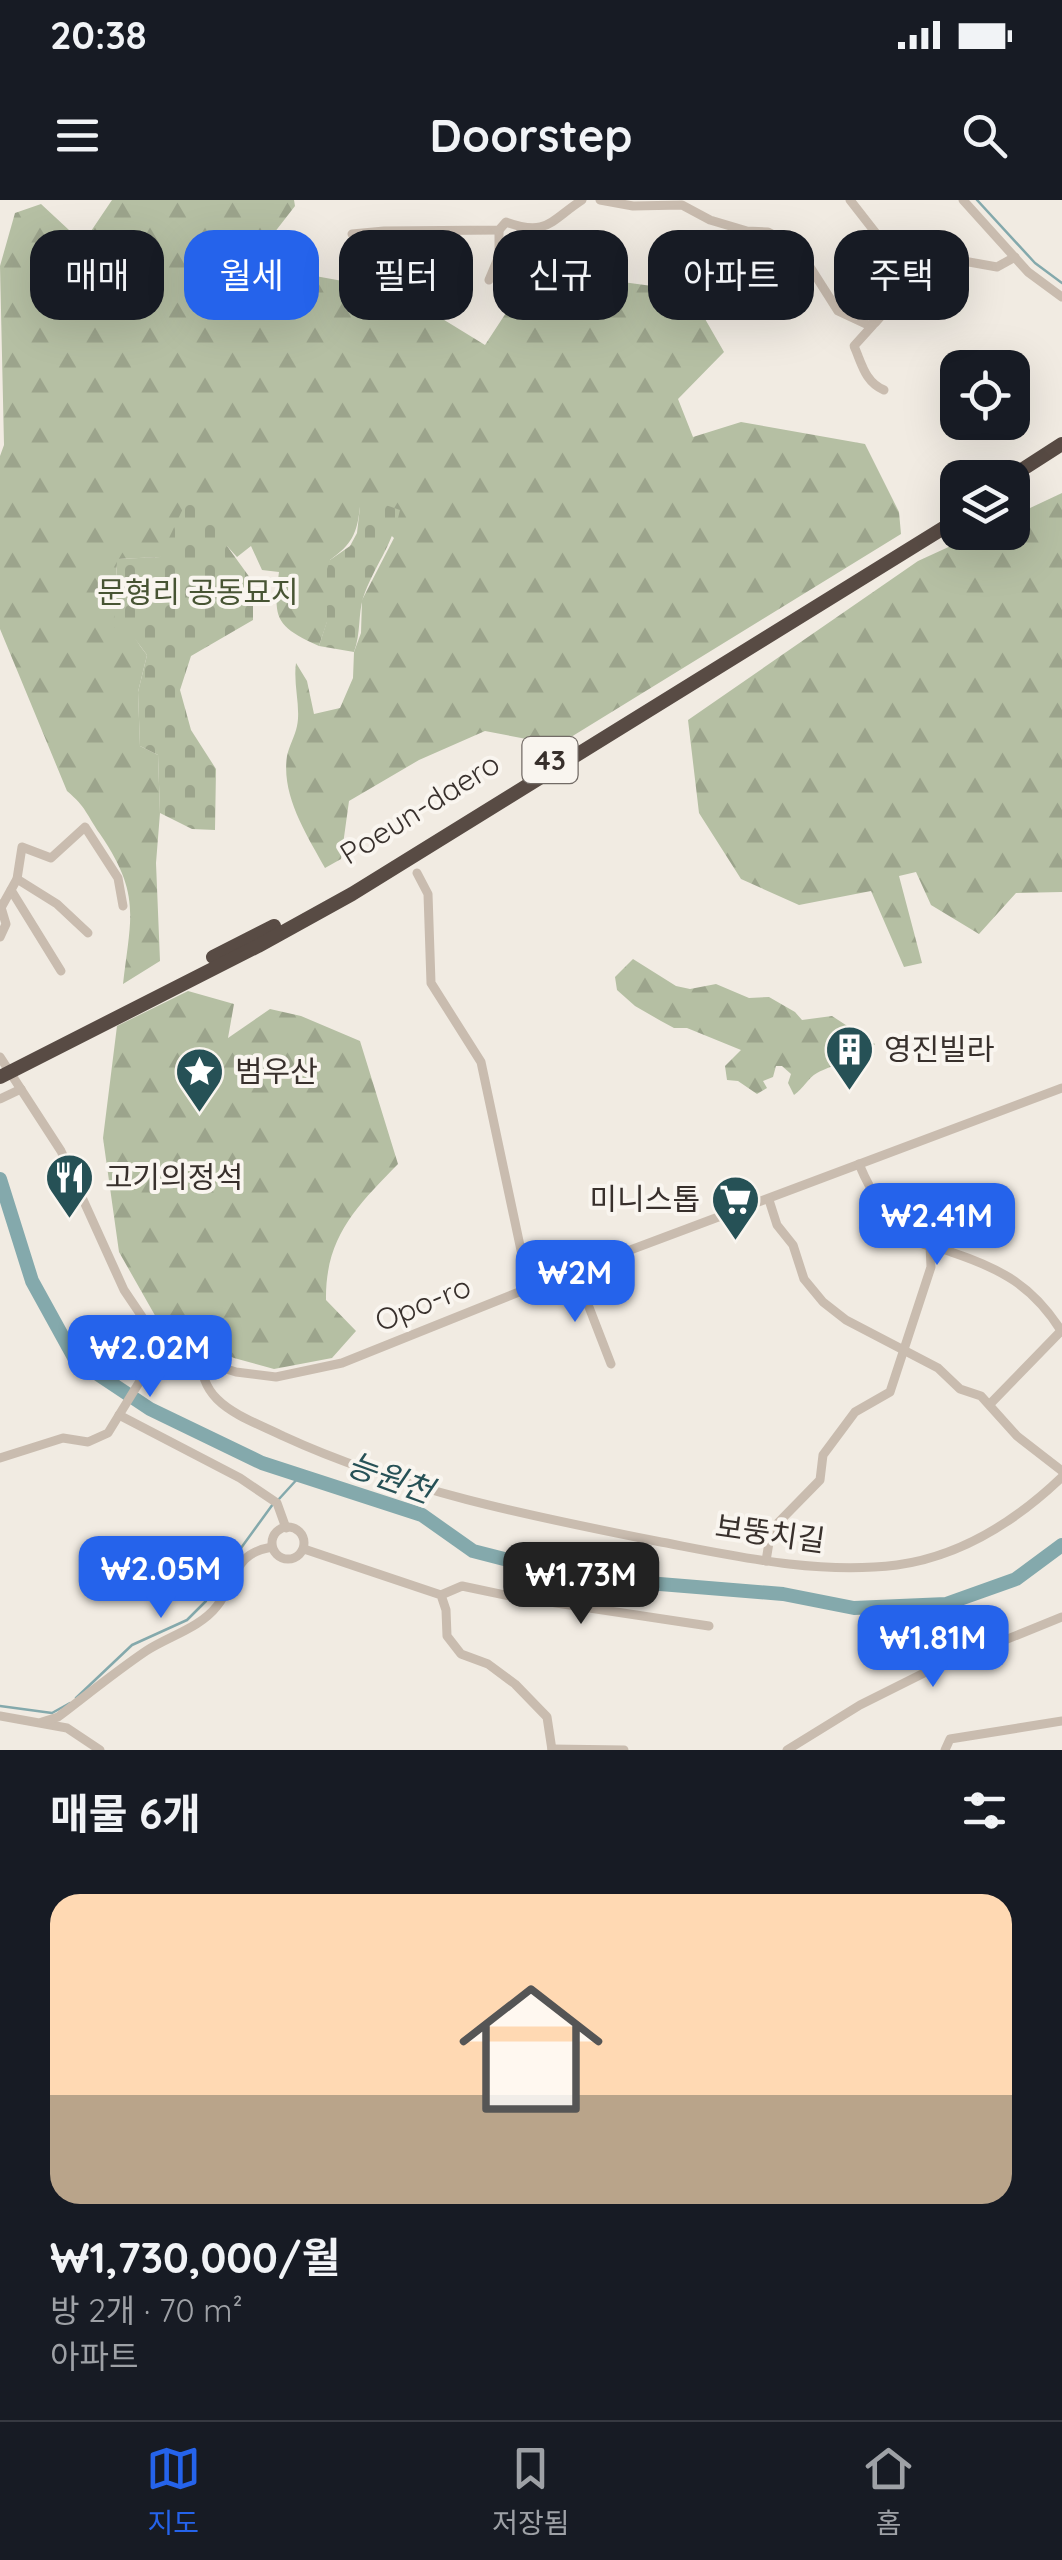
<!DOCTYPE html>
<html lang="ko">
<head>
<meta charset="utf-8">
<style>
  :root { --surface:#171b24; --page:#20242c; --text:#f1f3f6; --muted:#9ea1a6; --line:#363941; --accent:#2563eb }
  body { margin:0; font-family:Quicksand,"Noto Sans KR",sans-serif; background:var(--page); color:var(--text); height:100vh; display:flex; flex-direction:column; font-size:38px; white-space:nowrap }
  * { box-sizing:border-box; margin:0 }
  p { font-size:32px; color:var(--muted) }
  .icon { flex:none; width:55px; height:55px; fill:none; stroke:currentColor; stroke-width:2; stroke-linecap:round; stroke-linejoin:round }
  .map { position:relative; height:1550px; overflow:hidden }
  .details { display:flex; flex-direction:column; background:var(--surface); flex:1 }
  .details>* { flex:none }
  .hud { position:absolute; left:30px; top:30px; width:1002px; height:90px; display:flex; gap:20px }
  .fabs { position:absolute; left:940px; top:150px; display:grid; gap:20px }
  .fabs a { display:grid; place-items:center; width:90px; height:90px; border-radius:20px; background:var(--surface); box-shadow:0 10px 40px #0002; font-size:50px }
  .price { position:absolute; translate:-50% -85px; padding:0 22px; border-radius:20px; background:var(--accent); color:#fff; font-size:32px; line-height:65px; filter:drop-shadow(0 2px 5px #0008) }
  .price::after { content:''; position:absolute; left:50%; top:60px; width:30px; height:22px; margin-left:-15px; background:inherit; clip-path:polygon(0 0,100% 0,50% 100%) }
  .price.selected { background:#222; color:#fff }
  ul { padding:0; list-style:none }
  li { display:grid; align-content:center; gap:20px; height:530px; padding:0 50px }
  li+li { border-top:2px solid var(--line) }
  li span { display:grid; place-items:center; height:310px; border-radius:30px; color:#555 }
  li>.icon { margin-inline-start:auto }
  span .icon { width:180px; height:180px; fill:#fffc; stroke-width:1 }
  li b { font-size:42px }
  h2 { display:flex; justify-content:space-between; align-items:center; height:120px; padding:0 50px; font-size:42px }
  .chip { padding:0 35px; border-radius:30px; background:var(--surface); box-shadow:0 10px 40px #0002; font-size:35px; line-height:90px }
  .chip.selected { background:var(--accent); color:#fff }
  .status { display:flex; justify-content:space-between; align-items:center; height:70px; padding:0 50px; background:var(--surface); direction:ltr }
  .status svg { height:28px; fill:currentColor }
  header { display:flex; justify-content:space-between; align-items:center; height:130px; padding:0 50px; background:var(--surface); font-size:45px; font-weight:700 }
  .dock { display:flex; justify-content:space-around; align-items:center; height:140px; border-top:2px solid var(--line); background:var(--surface); font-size:28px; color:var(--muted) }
  .dock a { display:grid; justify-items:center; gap:5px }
  .dock .selected { color:var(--accent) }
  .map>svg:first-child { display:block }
  .forest { fill:url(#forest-firs) }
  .cemetery { fill:url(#cemetery-stones) }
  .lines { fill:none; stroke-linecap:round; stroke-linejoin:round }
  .stream { stroke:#84a9ac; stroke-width:2.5 }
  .river { stroke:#84a9ac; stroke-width:14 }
  .minor { stroke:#c9bcaf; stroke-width:9 }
  .highway { stroke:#584b44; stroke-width:14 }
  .labels { text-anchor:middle; stroke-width:8; stroke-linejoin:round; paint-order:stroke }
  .shield { fill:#f9f5ef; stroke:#726b66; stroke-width:2.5 }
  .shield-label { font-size:28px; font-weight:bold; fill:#38302c }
  .park-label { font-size:30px; fill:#475433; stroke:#f9f5ef }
  .street-label { font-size:30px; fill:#38302c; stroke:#f9f5ef }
  .poi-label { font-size:30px; fill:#38302c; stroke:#f9f5ef; text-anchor:start }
  .water-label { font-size:32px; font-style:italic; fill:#265156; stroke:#f9f5ef }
</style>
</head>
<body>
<div class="status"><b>20:38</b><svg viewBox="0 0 49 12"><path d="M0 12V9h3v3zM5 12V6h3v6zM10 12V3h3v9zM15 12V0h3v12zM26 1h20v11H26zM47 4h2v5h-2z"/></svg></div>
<header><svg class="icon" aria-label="menu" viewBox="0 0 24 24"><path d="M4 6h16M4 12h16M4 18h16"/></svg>Doorstep<svg class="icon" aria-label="search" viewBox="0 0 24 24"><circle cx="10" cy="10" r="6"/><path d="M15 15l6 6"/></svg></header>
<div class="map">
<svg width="1062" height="1550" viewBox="0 0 1062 1550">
  <defs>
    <pattern id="forest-firs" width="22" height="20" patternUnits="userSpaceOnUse" patternTransform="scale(2.5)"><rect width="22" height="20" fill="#b5bfa3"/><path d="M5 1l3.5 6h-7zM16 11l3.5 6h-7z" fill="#9ca48c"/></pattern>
    <pattern id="cemetery-stones" width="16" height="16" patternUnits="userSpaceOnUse" patternTransform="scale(2.5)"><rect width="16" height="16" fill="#b5bfa3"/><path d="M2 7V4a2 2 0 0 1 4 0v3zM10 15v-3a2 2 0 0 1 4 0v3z" fill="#9ca48c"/></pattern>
  </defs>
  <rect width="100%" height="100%" fill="#f1ebe2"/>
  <g class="forest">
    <path d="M112,0H294L295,6L250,64L397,91L485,145L534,70L689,91L724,152L678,199L693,237L741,222L865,244L899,312L901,334L558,545L485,531L419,560L349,601L341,659L325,668C307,635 281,596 287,556C289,546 295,536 297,526C301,507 293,485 296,463L307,481L314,514L340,508L353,478L354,452L361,433L362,400L394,338L360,307C357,334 352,344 330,360L327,422L319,446C275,426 273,419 279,372L262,370L251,346L237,357L227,346L160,357L118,359C111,394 125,427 147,455L138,492L140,546L158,555L160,613L156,663L160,761L123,784C131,716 141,694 100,634C86,614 87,608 67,591L0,429V256L4,245L0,66L15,13L41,4L83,43Z"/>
    <path d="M1062,293V692L1016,693L979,734L931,705L916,672L899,676L922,763L904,767L871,691L799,705L741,679L699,613L688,520L918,361L979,333L1012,332L1013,316Z"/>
    <path d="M633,759L676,786L690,789L716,784L749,798L769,797L795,812L802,820L832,816L875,844C865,857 834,864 817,873C808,878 804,888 794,895L788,883L791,874L782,866H776L773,877L763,881L767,888L757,894L738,881L727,880L725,866L741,850L687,828H674L661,821L635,806L617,790L615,777Z"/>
    <path d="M188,791L234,804L228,838L270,809L301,816L360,841L398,964C357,1006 325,1037 326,1100L356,1131L332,1158L274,1169L234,1158L161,1126L119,1052L103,938L117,826Z"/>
  </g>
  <g class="cemetery">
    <path d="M188,298L206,299L207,317L233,329L227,346L253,382V420L191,456L180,490L191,530L216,569L215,630L192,629L160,613L158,555L140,546L138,492L147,455L135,439L114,427L117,359L160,357Z"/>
    <path d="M377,302L400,310C392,347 374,366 363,398C358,415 361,433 354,452L319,446L327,421V369L330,360L350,346L357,333L360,307Z"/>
  </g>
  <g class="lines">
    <g class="stream">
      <path d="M977,0L1035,63L1062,83"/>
      <path d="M279,1299L300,1276"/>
      <path d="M76,1498L132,1445L187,1420L206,1401L217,1381L273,1304"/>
      <path d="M0,1506L52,1513L70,1503"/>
    </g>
    <path class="river" d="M0,979L32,1081L75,1159L150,1209L262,1263L422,1315L473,1351L574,1377L783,1394L854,1408L946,1404L1016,1379L1062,1345"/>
    <g class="minor">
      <path d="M600,0L633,6L682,5L710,20L747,31L768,32L798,48L838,111L868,125L875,123L898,97L936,73L969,62L997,67L1015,57"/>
      <path d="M850,0L882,41L886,52"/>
      <path d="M963,0L1028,72L1062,97"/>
      <path d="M352,34L384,31L499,30L506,22C547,37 550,21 582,0"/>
      <path d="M489,80L499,56V30"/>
      <path d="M873,125L854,146C862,164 865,182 884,190"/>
      <path d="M417,673L428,694L431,783L481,862L529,1088"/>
      <path d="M17,679L57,704L88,733"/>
      <path d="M11,690L61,771"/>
      <path d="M0,704L6,724L0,737"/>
      <path d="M2,706L17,679L22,647L51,658L85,627L118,678L123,706"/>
      <path d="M0,857L61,951L124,1090L151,1130L217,1166L236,1172L276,1177L342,1163L529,1088L1062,888"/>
      <path d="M0,899L21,889"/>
      <path d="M859,964C871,993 892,1028 921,1043C930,1048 942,1048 951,1052C1002,1069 1033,1086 1062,1132"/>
      <path d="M769,1000L777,1025L793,1045L804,1079L823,1102L846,1120L938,1168L960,1189L981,1196L1017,1236L1062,1271"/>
      <path d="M575,1071L611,1164"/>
      <path d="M200,1158C202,1174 205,1187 217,1199C234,1216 261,1225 283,1236C400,1290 530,1316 656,1341C735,1356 816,1375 897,1365C962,1356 1016,1321 1062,1277"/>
      <path d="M991,1203L1061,1131"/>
      <path d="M119,1215L240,1278L277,1303L286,1328"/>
      <path d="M0,1258L63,1238L88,1242L108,1233L148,1168L161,1138"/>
      <circle cx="288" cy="1343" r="16"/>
      <path d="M304,1349L441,1395L446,1410L447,1436L461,1454L488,1464L515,1484L547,1517L552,1550"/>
      <path d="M766,1361L771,1330L820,1280L823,1255L855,1212L890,1192L931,1067L930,1046"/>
      <path d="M441,1395L462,1386L510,1396L709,1426"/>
      <path d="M0,1516L67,1528L100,1550"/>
      <path d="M42,1522L58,1517C87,1495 115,1472 146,1451C169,1436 200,1428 217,1406C239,1378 232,1354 272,1347"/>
      <path d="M552,1549L624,1550"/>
      <path d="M787,1550L860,1505L928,1471L1062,1417"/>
      <path d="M945,1550L950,1539L1062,1521"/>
    </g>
    <g class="highway">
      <path d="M1009,278L1062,244"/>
      <path d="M213,757L274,726"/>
      <path d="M0,877L258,746L352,694L958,319"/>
    </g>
  </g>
  <defs>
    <symbol id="building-pin" viewBox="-11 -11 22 30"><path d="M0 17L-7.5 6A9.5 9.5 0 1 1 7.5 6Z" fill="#265156" stroke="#f9f5ef"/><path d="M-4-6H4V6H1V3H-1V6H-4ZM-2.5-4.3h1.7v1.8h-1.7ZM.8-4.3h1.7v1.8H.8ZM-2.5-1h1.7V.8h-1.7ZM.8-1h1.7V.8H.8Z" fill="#fff"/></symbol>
    <symbol id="sight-pin" viewBox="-11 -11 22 30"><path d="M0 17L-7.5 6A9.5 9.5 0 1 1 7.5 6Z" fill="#265156" stroke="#f9f5ef"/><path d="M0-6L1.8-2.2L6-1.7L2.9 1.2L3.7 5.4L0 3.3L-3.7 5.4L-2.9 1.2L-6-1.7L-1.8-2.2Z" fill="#fff"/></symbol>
    <symbol id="restaurant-pin" viewBox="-11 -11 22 30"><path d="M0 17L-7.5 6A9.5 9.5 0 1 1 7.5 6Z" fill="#265156" stroke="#f9f5ef"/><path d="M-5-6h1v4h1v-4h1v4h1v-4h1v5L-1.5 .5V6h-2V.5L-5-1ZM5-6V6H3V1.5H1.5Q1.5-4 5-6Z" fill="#fff"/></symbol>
    <symbol id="supermarket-pin" viewBox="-11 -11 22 30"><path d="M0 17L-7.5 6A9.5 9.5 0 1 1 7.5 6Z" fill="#265156" stroke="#f9f5ef"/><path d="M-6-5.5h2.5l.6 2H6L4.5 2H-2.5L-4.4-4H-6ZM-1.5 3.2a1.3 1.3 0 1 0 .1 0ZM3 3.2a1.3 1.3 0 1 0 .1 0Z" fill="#fff"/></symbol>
  </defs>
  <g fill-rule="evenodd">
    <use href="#building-pin" x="822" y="822" width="55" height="75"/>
    <use href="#sight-pin" x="172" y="844" width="55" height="75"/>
    <use href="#restaurant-pin" x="42" y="950" width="55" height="75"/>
    <use href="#supermarket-pin" x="708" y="972" width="55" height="75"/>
  </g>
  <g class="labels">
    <rect class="shield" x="522.5" y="537" width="55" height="46" rx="8"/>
    <g class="shield-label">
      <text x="550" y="570">43</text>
    </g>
    <g class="park-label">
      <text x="198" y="403">문형리 공동묘지</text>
    </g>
    <g class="street-label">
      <text transform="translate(420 609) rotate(-32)" y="10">Poeun-daero</text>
      <text transform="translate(423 1104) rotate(-22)" y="10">Opo-ro</text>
      <text transform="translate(770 1334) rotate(8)" y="10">보뚱치길</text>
    </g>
    <g class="poi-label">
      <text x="884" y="860">영진빌라</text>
      <text x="235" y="882">범우산</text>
      <text x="105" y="988">고기의정석</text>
      <text x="700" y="1010" text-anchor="end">미니스톱</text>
    </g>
    <g class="water-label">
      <text transform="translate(390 1278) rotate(20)" y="11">능원천</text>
    </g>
  </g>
</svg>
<div class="fabs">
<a><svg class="icon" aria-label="locate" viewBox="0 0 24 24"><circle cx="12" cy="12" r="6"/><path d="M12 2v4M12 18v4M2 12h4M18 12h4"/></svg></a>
<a><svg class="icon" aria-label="layers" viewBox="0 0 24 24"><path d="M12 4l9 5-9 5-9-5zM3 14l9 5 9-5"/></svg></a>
</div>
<b class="price" style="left:937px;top:1068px">₩2.41M</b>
<b class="price" style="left:575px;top:1125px">₩2M</b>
<b class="price" style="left:150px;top:1200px">₩2.02M</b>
<b class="price" style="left:161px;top:1421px">₩2.05M</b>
<b class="price selected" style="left:581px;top:1427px">₩1.73M</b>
<b class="price" style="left:933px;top:1490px">₩1.81M</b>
<div class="hud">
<a class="chip">매매</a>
<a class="chip selected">월세</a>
<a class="chip">필터</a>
<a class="chip">신규</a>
<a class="chip">아파트</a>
<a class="chip">주택</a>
</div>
</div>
<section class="details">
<h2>매물 6개<svg class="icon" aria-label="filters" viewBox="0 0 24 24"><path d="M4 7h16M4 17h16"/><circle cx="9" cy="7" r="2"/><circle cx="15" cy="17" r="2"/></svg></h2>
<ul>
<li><span style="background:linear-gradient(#ffd9b3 65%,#b9a48a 0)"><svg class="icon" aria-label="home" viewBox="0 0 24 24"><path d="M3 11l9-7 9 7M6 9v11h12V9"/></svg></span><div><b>₩1,730,000/월</b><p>방 2개 · 70 m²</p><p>아파트</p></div></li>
</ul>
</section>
<nav class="dock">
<a class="selected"><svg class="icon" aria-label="map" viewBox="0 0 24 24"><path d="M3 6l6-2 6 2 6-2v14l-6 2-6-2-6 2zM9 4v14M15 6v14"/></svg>지도</a>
<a><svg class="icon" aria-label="saved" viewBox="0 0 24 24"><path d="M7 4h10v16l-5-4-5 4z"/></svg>저장됨</a>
<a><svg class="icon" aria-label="home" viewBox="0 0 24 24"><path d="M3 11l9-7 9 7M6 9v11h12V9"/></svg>홈</a>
</nav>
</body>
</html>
